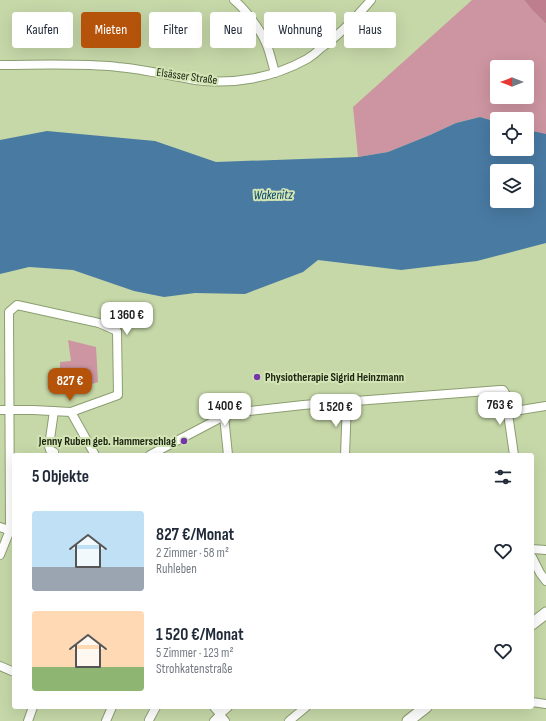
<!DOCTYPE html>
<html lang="de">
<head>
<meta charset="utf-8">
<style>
  :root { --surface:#fff; --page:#f2f2f3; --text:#1f2937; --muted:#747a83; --accent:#b45309 }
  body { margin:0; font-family:"Sofia Sans Condensed",sans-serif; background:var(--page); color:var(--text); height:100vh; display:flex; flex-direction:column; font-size:15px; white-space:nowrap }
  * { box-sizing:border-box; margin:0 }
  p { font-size:13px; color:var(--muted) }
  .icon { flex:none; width:22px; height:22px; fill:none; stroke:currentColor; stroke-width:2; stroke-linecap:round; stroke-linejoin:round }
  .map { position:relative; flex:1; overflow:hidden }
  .side { position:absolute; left:12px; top:453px; width:522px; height:256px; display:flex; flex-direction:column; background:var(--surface); border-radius:4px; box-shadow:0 4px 16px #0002 }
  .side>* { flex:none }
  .hud { position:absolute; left:12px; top:12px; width:522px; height:36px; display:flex; gap:8px }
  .needle { width:26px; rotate:270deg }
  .buttons { position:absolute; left:490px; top:60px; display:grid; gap:8px }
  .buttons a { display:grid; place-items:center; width:44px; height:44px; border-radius:4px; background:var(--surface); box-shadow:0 4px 16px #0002; font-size:20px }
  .price { position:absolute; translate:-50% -34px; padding:0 9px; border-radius:8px; background:#fff; color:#222; font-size:13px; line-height:26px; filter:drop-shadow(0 1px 2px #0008) }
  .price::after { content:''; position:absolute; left:50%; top:24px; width:12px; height:9px; margin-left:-6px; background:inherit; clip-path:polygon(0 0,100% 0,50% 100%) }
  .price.on { background:var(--accent); color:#fff }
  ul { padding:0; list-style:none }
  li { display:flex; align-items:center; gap:12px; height:100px; padding:0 20px }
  li span { display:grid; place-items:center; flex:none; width:112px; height:80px; border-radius:4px; color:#555 }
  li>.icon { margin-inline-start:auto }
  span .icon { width:48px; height:48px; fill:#fffc; stroke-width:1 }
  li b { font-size:17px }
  h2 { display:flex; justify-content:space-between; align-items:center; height:48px; padding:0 20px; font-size:17px }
  .tag { padding:0 14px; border-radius:4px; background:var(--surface); box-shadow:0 4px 16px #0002; font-size:14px; line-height:36px }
  .tag.on { background:var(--accent); color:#fff }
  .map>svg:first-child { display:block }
  .green { fill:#cd95a1; fill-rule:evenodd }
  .forest { fill:#bf7e8d }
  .water { fill:#497aa2; fill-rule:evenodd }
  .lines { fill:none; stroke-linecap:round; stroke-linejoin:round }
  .minor-casing { stroke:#8c9e70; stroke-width:10 }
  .major-casing { stroke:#8c9e70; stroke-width:13 }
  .minor { stroke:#fff; stroke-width:8 }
  .major { stroke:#fff; stroke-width:11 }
  .poi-dot { fill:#7536ab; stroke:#d3e5b5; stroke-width:1.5 }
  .labels { text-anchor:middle; stroke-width:4; stroke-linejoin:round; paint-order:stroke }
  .street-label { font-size:12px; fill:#1d2411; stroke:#d3e5b5 }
  .poi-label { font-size:12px; font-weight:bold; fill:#1d2411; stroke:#d3e5b5; text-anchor:start }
  .water-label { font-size:13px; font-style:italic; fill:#02426a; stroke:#d3e5b5 }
</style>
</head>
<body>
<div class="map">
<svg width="546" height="721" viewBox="0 0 546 721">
  <rect width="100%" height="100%" fill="#c6d8a8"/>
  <g class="green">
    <path d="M472,0H524L533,11L546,24V136L527,130V119H497V122L480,117L456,123L430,135L388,152L358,157L353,107ZM497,67H527V97H497Z"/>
    <path d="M68,340L96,347L98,382L71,391L72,381L60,382V362L71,361Z"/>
  </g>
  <path class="forest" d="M524,0H546V24L533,11Z"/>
  <path class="water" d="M480,117L497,122V149H527V130L546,134V243L477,261L401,270L318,260L303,272L245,294L195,293L164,297L134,291L73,270L29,267L0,274V140L47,131L155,141L216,162L358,157L388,152L430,135L456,123ZM497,171H527V201H497Z"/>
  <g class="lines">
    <defs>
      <g id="minor">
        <path d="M234,0C245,9 260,29 266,43C270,52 272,63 275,73"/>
        <path d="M0,65C39,65 79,63 118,67C144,69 170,76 195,80C233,85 273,78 307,59C312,56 317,52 321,48C341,34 355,19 371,0"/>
        <path d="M0,410H33L71,412L95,455"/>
        <path d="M54,411L49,446L50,450L54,452"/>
        <path d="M508,412L546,406"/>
        <path d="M224,416L228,455"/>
        <path d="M150,455L224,416L240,412L303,405L500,390H503L505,393L514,455"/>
        <path d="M345,455L347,402"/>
        <path d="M0,527L14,532"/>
        <path d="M532,549L546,550"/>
        <path d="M0,555L10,530L9,312L17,305L99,323L117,331L118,395L71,412"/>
        <path d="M532,557L540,573L546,581"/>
        <path d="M0,666L14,672"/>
        <path d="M532,702L546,704"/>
        <path d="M214,707L220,714V715L225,721"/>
        <path d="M220,714L228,707"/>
        <path d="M149,720L156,707"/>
        <path d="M28,721L33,707"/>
        <path d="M106,721L112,707"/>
        <path d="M214,721L220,715"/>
        <path d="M289,721L306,707"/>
      </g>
      <g id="major">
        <path d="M532,624L546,613"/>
        <path d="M408,721L426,707"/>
      </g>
    </defs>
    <use href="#minor" class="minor-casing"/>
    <use href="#major" class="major-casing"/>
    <use href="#minor" class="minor"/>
    <use href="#major" class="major"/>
  </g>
  <g class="poi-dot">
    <circle cx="257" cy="377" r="4"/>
    <circle cx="184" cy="441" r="4"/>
  </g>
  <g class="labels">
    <g class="street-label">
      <text transform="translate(187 76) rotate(8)" y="4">Elsässer Straße</text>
    </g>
    <g class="poi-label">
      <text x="265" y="381">Physiotherapie Sigrid Heinzmann</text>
      <text x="176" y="445" text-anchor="end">Jenny Ruben geb. Hammerschlag</text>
    </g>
    <g class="water-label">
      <text transform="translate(273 194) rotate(-1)" y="5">Wakenitz</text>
    </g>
  </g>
</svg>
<div class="buttons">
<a><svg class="needle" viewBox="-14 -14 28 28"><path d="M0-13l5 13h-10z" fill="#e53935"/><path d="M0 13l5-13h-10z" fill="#747a83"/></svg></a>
<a><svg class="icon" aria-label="locate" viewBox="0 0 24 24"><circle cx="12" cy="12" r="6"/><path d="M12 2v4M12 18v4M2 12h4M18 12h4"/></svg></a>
<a><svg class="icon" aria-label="layers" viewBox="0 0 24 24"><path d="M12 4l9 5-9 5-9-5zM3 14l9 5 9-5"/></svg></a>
</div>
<b class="price" style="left:127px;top:336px">1 360 €</b>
<b class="price on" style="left:70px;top:402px">827 €</b>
<b class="price" style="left:500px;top:426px">763 €</b>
<b class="price" style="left:225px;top:427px">1 400 €</b>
<b class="price" style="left:336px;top:428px">1 520 €</b>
<div class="hud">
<a class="tag">Kaufen</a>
<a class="tag on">Mieten</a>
<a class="tag">Filter</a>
<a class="tag">Neu</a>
<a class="tag">Wohnung</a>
<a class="tag">Haus</a>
</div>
<section class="side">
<h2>5 Objekte<svg class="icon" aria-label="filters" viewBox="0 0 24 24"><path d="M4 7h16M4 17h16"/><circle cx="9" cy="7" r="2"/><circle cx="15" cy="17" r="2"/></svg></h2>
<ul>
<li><span style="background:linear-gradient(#bfe0f5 70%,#9aa5b1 0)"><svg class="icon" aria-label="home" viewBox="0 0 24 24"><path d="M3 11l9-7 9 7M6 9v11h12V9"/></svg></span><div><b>827 €/Monat</b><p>2 Zimmer · 58 m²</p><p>Ruhleben</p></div><svg class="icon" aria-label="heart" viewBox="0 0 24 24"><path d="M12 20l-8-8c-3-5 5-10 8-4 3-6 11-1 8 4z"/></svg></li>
<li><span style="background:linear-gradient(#ffd9b3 70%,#8fb573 0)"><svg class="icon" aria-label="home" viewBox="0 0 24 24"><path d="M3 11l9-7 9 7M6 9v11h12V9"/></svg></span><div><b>1 520 €/Monat</b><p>5 Zimmer · 123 m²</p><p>Strohkatenstraße</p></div><svg class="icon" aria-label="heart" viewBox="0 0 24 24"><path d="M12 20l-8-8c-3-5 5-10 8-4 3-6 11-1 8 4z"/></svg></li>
</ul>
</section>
</div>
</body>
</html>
